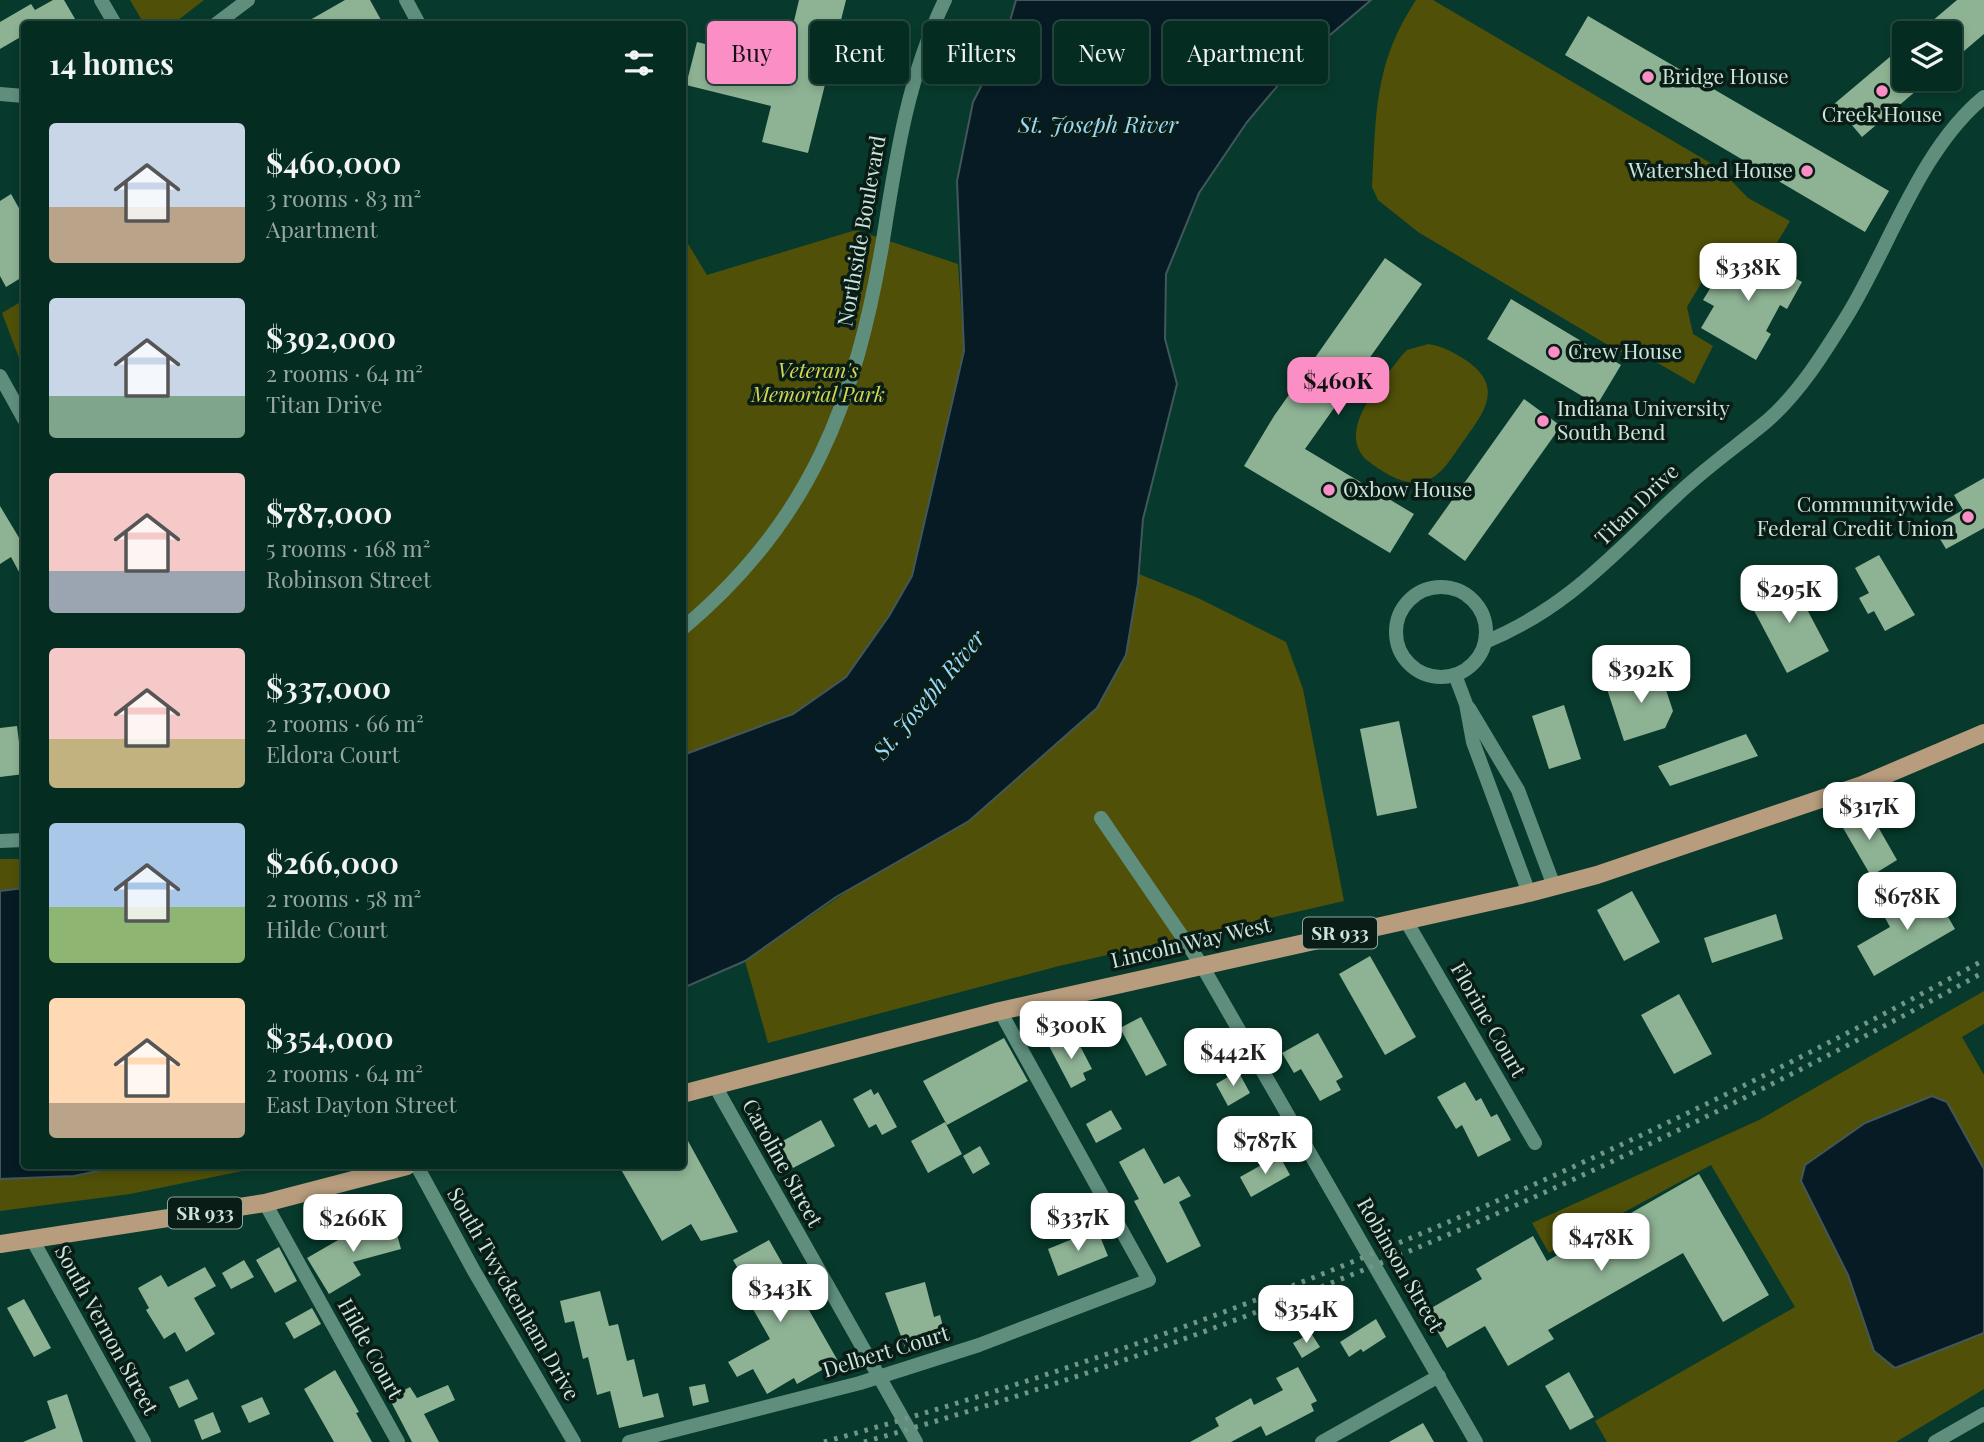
<!DOCTYPE html>
<html lang="en">
<head>
<meta charset="utf-8">
<style>
  :root { --surface:#052c21; --page:#13382e; --text:#f1f3f6; --muted:#97a7a5; --line:#26483f; --accent:#fb8fc5 }
  body { margin:0; font-family:"Playfair Display",serif; background:var(--page); color:var(--text); height:100vh; display:flex; flex-direction:column; font-size:26px; white-space:nowrap }
  * { box-sizing:border-box; margin:0 }
  p { font-size:23px; color:var(--muted) }
  .icon { flex:none; width:38px; height:38px; fill:none; stroke:currentColor; stroke-width:2; stroke-linecap:round; stroke-linejoin:round }
  .map { position:relative; flex:1; overflow:hidden }
  .sheet { position:absolute; left:21px; top:21px; width:665px; height:1148px; display:flex; flex-direction:column; background:var(--surface); border-radius:7px; box-shadow:0 4px 10px #0003,0 0 0 2px var(--line) }
  .sheet>* { flex:none }
  .top-card { position:absolute; left:707px; top:21px; width:665px; height:63px; display:flex; gap:14px }
  .controls { position:absolute; left:1892px; top:21px; display:grid; gap:14px }
  .controls a { display:grid; place-items:center; width:70px; height:70px; border-radius:7px; background:var(--surface); box-shadow:0 4px 10px #0003,0 0 0 2px var(--line); font-size:35px }
  .price { position:absolute; translate:-50% -60px; padding:0 16px; border-radius:14px; background:#fff; color:#222; font-size:23px; line-height:46px; filter:drop-shadow(0 2px 4px #0008) }
  .price::after { content:''; position:absolute; left:50%; top:42px; width:21px; height:16px; margin-left:-10px; background:inherit; clip-path:polygon(0 0,100% 0,50% 100%) }
  .price.selected { background:var(--accent); color:#111 }
  ul { padding:0; list-style:none }
  li { display:flex; align-items:center; gap:21px; height:175px; padding:0 28px }
  li span { display:grid; place-items:center; flex:none; width:196px; height:140px; border-radius:7px; color:#555 }
  li>.icon { margin-inline-start:auto }
  span .icon { width:84px; height:84px; fill:#fffc; stroke-width:1 }
  li b { font-size:30px }
  h2 { display:flex; justify-content:space-between; align-items:center; height:84px; padding:0 28px; font-size:30px }
  .tag { padding:0 24px; border-radius:7px; background:var(--surface); box-shadow:0 4px 10px #0003,0 0 0 2px var(--line); font-size:24px; line-height:63px }
  .tag.selected { background:var(--accent); color:#111 }
  .map>svg:first-child { display:block }
  .green { fill:#505008 }
  .water { fill:#071b24; stroke:#42575b; stroke-width:2 }
  .building { fill:#8eb294 }
  .lines { fill:none; stroke-linecap:round; stroke-linejoin:round }
  .minor { stroke:#5f8e7d; stroke-width:14 }
  .tertiary { stroke:#5f8e7d; stroke-width:14 }
  .primary { stroke:#b79c7d; stroke-width:18 }
  .rail { stroke:#719589; stroke-width:5; stroke-dasharray:3.5 7; stroke-linecap:butt }
  .poi-dot { fill:#fb8fc5; stroke:#091d16; stroke-width:2.5 }
  .labels { text-anchor:middle; stroke-width:7; stroke-linejoin:round; paint-order:stroke }
  .shield { fill:#091d16; stroke:#92a89f; stroke-width:2 }
  .shield-label { font-size:19px; font-weight:bold; fill:#cce4da }
  .poi-label { font-size:21px; fill:#cce4da; stroke:#091d16; text-anchor:start }
  .street-label { font-size:21px; fill:#cce4da; stroke:#091d16 }
  .park-label { font-size:21px; font-style:italic; fill:#d4d653; stroke:#091d16 }
  .water-label { font-size:23px; font-style:italic; fill:#9bd8f6; stroke:#091d16 }
</style>
</head>
<body>
<div class="map">
<svg width="1984" height="1442" viewBox="0 0 1984 1442">
  <rect width="100%" height="100%" fill="#073a2c"/>
  <g class="green">
    <path d="M130,0H204L173,24H144Z"/>
    <path d="M1416,0H1433L1719,168L1748,198L1790,221L1768,258L1745,245L1719,253L1687,307L1693,334L1713,346L1694,384L1656,362L1618,351L1418,232L1378,200L1372,187C1376,114 1374,63 1416,0Z"/>
    <path d="M856,230L958,264L964,351L912,576L889,616L846,677L793,714L683,755L682,234L707,275Z"/>
    <path d="M24,300V371L2,313Z"/>
    <path d="M1428,344C1443,346 1455,353 1467,361C1507,389 1481,416 1460,446C1449,461 1441,477 1422,482C1404,486 1382,472 1368,461C1333,431 1384,380 1402,355L1407,350Z"/>
    <path d="M1139,574L1198,598L1286,642L1303,689L1344,901L1059,966L768,1043L745,961L1035,763L1097,708L1126,655Z"/>
    <path d="M0,859H24V888L0,891Z"/>
    <path d="M1984,991V1024L1962,1037L1984,1075V1389L1896,1442H1607L1595,1421L1795,1307L1711,1165L1549,1253L1532,1223L1759,1120Z"/>
    <path d="M121,1166H267L130,1194L0,1211V1179L74,1176Z"/>
  </g>
  <g class="water">
    <path d="M1016,0H1371L1296,64L1247,122L1199,193L1166,274L1165,339L1177,384L1143,519L1138,583L1126,655L1097,708L969,821L836,897L745,961L683,988V755L793,714L846,677L889,616L912,576L964,351L957,181L973,102L1004,42Z"/>
    <path d="M24,888V1166H121L74,1176L0,1179V891Z"/>
    <path d="M1932,1096L1947,1102L1984,1169V1333L1895,1368L1874,1351L1848,1275L1801,1181L1805,1165L1865,1123Z"/>
  </g>
  <g class="building">
    <path d="M53,0H64L78,24H24V35L0,49V22L31,4L35,10Z"/>
    <path d="M345,0H370L381,20L373,24H303Z"/>
    <path d="M799,0H846L808,153L762,142L771,106L686,85L697,42L784,63Z"/>
    <path d="M1957,0H1984V34L1950,63V33H1918Z"/>
    <path d="M1588,16L1889,191L1865,232L1565,55Z"/>
    <path d="M1904,45V79H1930L1862,137L1834,104Z"/>
    <path d="M11,194L24,217V276L6,287L0,276V201Z"/>
    <path d="M1746,250L1802,282L1787,309L1780,305L1766,331L1771,334L1756,360L1701,328L1714,306L1703,300L1724,266L1734,272Z"/>
    <path d="M1385,258L1422,284L1305,449L1414,514L1390,553L1244,466L1274,416Z"/>
    <path d="M1511,299L1621,365L1597,405L1487,339Z"/>
    <path d="M1524,399L1561,426L1465,561L1428,534Z"/>
    <path d="M1984,478V528L1946,549L1933,527L1963,510L1954,495Z"/>
    <path d="M0,506L24,546V581L11,557L0,564Z"/>
    <path d="M1879,555L1915,615L1885,631L1874,611L1868,614L1859,598L1869,593L1855,568Z"/>
    <path d="M1790,577L1829,651L1787,673L1748,599Z"/>
    <path d="M1659,669L1673,711L1665,728L1624,741L1606,686Z"/>
    <path d="M1564,705L1581,759L1549,769L1532,716Z"/>
    <path d="M1399,721L1417,808L1377,816L1360,729Z"/>
    <path d="M17,726L19,742H24V774L0,777V728Z"/>
    <path d="M1746,734L1758,756L1670,786L1658,766Z"/>
    <path d="M1869,811L1897,860L1871,876L1839,821Z"/>
    <path d="M1932,889L1955,929L1874,976L1857,946L1890,927L1884,916Z"/>
    <path d="M1632,891L1660,942L1624,961L1597,910Z"/>
    <path d="M1776,914L1783,939L1712,963L1704,938Z"/>
    <path d="M1370,956L1416,1037L1385,1055L1339,974Z"/>
    <path d="M1679,994L1712,1054L1674,1074L1641,1015Z"/>
    <path d="M1141,1017L1167,1065L1146,1076L1120,1028Z"/>
    <path d="M1318,1033L1343,1077L1336,1081L1341,1090L1320,1101L1301,1069L1294,1073L1282,1053Z"/>
    <path d="M1069,1036L1072,1042L1077,1040L1092,1069L1083,1073L1086,1080L1071,1088L1049,1046Z"/>
    <path d="M1004,1038L1028,1081L947,1125L923,1081Z"/>
    <path d="M1238,1071L1250,1093L1228,1106L1216,1084Z"/>
    <path d="M1465,1082L1476,1101L1481,1098L1491,1117L1497,1114L1511,1140L1478,1157L1462,1125L1456,1129L1437,1097Z"/>
    <path d="M871,1089L874,1095L878,1092L897,1127L882,1135L876,1124L869,1128L853,1099Z"/>
    <path d="M1111,1110L1122,1129L1096,1143L1086,1124Z"/>
    <path d="M821,1120L835,1146L793,1168L779,1143Z"/>
    <path d="M945,1122L962,1154L928,1173L911,1141Z"/>
    <path d="M682,1130L738,1232L701,1241L691,1224L662,1241L619,1166H682Z"/>
    <path d="M980,1146L990,1164L973,1174L963,1156Z"/>
    <path d="M1144,1148L1164,1184L1179,1176L1191,1196L1179,1202L1201,1246L1167,1263L1134,1201L1139,1199L1119,1162Z"/>
    <path d="M1279,1155L1290,1175L1251,1197L1240,1177Z"/>
    <path d="M1699,1174L1769,1295L1723,1322L1683,1253L1548,1330L1554,1339L1508,1366L1485,1326L1447,1348L1426,1311L1482,1279L1476,1269L1533,1236L1547,1261Z"/>
    <path d="M393,1220L401,1249L353,1262L361,1275L329,1294L307,1258L352,1232Z"/>
    <path d="M1097,1229L1108,1256L1058,1276L1048,1249Z"/>
    <path d="M769,1240L838,1361L797,1384L794,1378L767,1394L753,1369L737,1377L728,1362L770,1339L744,1293L750,1289L733,1260Z"/>
    <path d="M279,1247L297,1281L275,1293L256,1260Z"/>
    <path d="M244,1260L254,1277L231,1289L222,1273Z"/>
    <path d="M205,1267L216,1286L194,1298L215,1334L186,1352L175,1332L164,1339L146,1310L149,1308L138,1288L161,1275L168,1287Z"/>
    <path d="M925,1282L934,1317L940,1315L946,1338L906,1350L885,1293Z"/>
    <path d="M600,1291L609,1326L618,1324L627,1361L634,1359L643,1397L658,1393L664,1417L619,1428L610,1391L597,1395L588,1357L583,1359L574,1321L565,1323L560,1301Z"/>
    <path d="M24,1299L51,1348L34,1357L7,1308Z"/>
    <path d="M312,1308L321,1324L294,1339L285,1323Z"/>
    <path d="M1376,1319L1386,1337L1363,1352L1361,1349L1349,1357L1340,1342Z"/>
    <path d="M1311,1333L1320,1347L1302,1358L1293,1343Z"/>
    <path d="M1298,1367L1317,1401L1311,1404L1314,1411L1266,1436L1261,1426L1231,1442H1190L1219,1426L1215,1418L1251,1398L1254,1405L1283,1390L1276,1378Z"/>
    <path d="M335,1370L359,1412L356,1413L372,1442H334L304,1389Z"/>
    <path d="M1569,1372L1594,1417L1570,1430L1545,1386Z"/>
    <path d="M188,1379L198,1399L179,1408L169,1387Z"/>
    <path d="M705,1384L709,1402L693,1406L689,1387Z"/>
    <path d="M448,1385L455,1400L424,1414L439,1442H412L389,1398L410,1387L417,1398Z"/>
    <path d="M67,1394L83,1442H23L56,1428L47,1401Z"/>
    <path d="M262,1397L270,1414L249,1423L241,1406Z"/>
    <path d="M213,1412L221,1432L202,1440L194,1420Z"/>
    <path d="M1423,1423L1434,1442H1389Z"/>
  </g>
  <g class="lines">
    <g class="minor">
      <path d="M101,0L115,24"/>
      <path d="M406,0L419,24"/>
      <path d="M216,24L248,0"/>
      <path d="M0,94L24,96"/>
      <circle cx="1441" cy="632" r="45"/>
      <path d="M1485,642C1568,608 1613,554 1677,495C1705,468 1737,446 1767,421C1800,392 1824,353 1847,316C1889,248 1920,149 1984,97"/>
      <path d="M1455,675L1466,704L1473,742L1529,893"/>
      <path d="M1469,708L1518,790L1554,886"/>
      <path d="M1101,818L1201,964L1476,1442"/>
      <path d="M1405,919L1535,1143"/>
      <path d="M715,1086L916,1442"/>
      <path d="M265,1203L398,1442"/>
      <path d="M32,1239L144,1442"/>
      <path d="M629,1442L860,1383L979,1345L1149,1280L1000,1011"/>
      <path d="M1322,1442L1439,1376"/>
      <path d="M1935,1442L1984,1414"/>
    </g>
    <g class="tertiary">
      <path d="M0,376L24,419"/>
      <path d="M682,629C811,522 856,400 883,240C896,157 908,76 945,0"/>
      <path d="M0,841L24,840"/>
      <path d="M417,1166L474,1271L574,1442"/>
    </g>
    <g class="primary">
      <path d="M682,1094L1000,1011L1529,893L1597,875L1862,785L1984,733"/>
      <path d="M0,1244L265,1203L407,1166"/>
    </g>
    <g class="rail">
      <path d="M824,1442C1230,1330 1616,1162 1984,960"/>
      <path d="M864,1442C1255,1332 1629,1168 1984,972"/>
    </g>
  </g>
  <g class="poi-dot">
    <circle cx="1648" cy="77" r="7"/>
    <circle cx="1882" cy="91" r="7"/>
    <circle cx="1807" cy="171" r="7"/>
    <circle cx="1554" cy="352" r="7"/>
    <circle cx="1543" cy="421" r="7"/>
    <circle cx="1329" cy="490" r="7"/>
    <circle cx="1968" cy="517" r="7"/>
  </g>
  <g class="labels">
    <g class="shield">
      <rect x="1303" y="917.5" width="74" height="31" rx="5"/>
      <rect x="168" y="1197.5" width="74" height="31" rx="5"/>
    </g>
    <g class="shield-label">
      <text x="1340" y="940">SR 933</text>
      <text x="205" y="1220">SR 933</text>
    </g>
    <g class="poi-label">
      <text x="1662" y="84">Bridge House</text>
      <text x="1882" y="122" text-anchor="middle">Creek House</text>
      <text x="1793" y="178" text-anchor="end">Watershed House</text>
      <text x="1568" y="359">Crew House</text>
      <text x="1557" y="416">Indiana University<tspan x="1557" dy="24">South Bend</tspan></text>
      <text x="1343" y="497">Oxbow House</text>
      <text x="1954" y="512" text-anchor="end">Communitywide<tspan x="1954" dy="24">Federal Credit Union</tspan></text>
    </g>
    <g class="street-label">
      <text transform="translate(862 231) rotate(-80)" y="7">Northside Boulevard</text>
      <text transform="translate(1637 505) rotate(-44)" y="7">Titan Drive</text>
      <text transform="translate(1191 943) rotate(-13)" y="7">Lincoln Way West</text>
      <text transform="translate(1488 1020) rotate(60)" y="7">Florine Court</text>
      <text transform="translate(782 1163) rotate(61)" y="7">Caroline Street</text>
      <text transform="translate(1400 1265) rotate(60)" y="7">Robinson Street</text>
      <text transform="translate(513 1294) rotate(60)" y="7">South Twyckenham Drive</text>
      <text transform="translate(106 1330) rotate(61)" y="7">South Vernon Street</text>
      <text transform="translate(370 1349) rotate(61)" y="7">Hilde Court</text>
      <text transform="translate(886 1352) rotate(-17)" y="7">Delbert Court</text>
    </g>
    <g class="park-label">
      <text x="818" y="378">Veteran's<tspan x="818" dy="24">Memorial Park</tspan></text>
    </g>
    <g class="water-label">
      <text x="1098" y="133">St. Joseph River</text>
      <text transform="translate(929 695) rotate(-50)" y="8">St. Joseph River</text>
    </g>
  </g>
</svg>
<div class="controls">
<a><svg class="icon" aria-label="layers" viewBox="0 0 24 24"><path d="M12 4l9 5-9 5-9-5zM3 14l9 5 9-5"/></svg></a>
</div>
<b class="price" style="left:1748px;top:303px">$338K</b>
<b class="price selected" style="left:1338px;top:417px">$460K</b>
<b class="price" style="left:1789px;top:625px">$295K</b>
<b class="price" style="left:1641px;top:705px">$392K</b>
<b class="price" style="left:1869px;top:842px">$317K</b>
<b class="price" style="left:1907px;top:932px">$678K</b>
<b class="price" style="left:1071px;top:1061px">$300K</b>
<b class="price" style="left:1233px;top:1088px">$442K</b>
<b class="price" style="left:1265px;top:1176px">$787K</b>
<b class="price" style="left:1078px;top:1253px">$337K</b>
<b class="price" style="left:353px;top:1254px">$266K</b>
<b class="price" style="left:1601px;top:1273px">$478K</b>
<b class="price" style="left:780px;top:1324px">$343K</b>
<b class="price" style="left:1306px;top:1345px">$354K</b>
<div class="top-card">
<a class="tag selected">Buy</a>
<a class="tag">Rent</a>
<a class="tag">Filters</a>
<a class="tag">New</a>
<a class="tag">Apartment</a>
</div>
<section class="sheet">
<h2>14 homes<svg class="icon" aria-label="filters" viewBox="0 0 24 24"><path d="M4 7h16M4 17h16"/><circle cx="9" cy="7" r="2"/><circle cx="15" cy="17" r="2"/></svg></h2>
<ul>
<li><span style="background:linear-gradient(#c9d6e8 60%,#b9a48a 0)"><svg class="icon" aria-label="home" viewBox="0 0 24 24"><path d="M3 11l9-7 9 7M6 9v11h12V9"/></svg></span><div><b>$460,000</b><p>3 rooms · 83 m²</p><p>Apartment</p></div></li>
<li><span style="background:linear-gradient(#c9d6e8 70%,#7fa58c 0)"><svg class="icon" aria-label="home" viewBox="0 0 24 24"><path d="M3 11l9-7 9 7M6 9v11h12V9"/></svg></span><div><b>$392,000</b><p>2 rooms · 64 m²</p><p>Titan Drive</p></div></li>
<li><span style="background:linear-gradient(#f6c9c9 70%,#9aa5b1 0)"><svg class="icon" aria-label="home" viewBox="0 0 24 24"><path d="M3 11l9-7 9 7M6 9v11h12V9"/></svg></span><div><b>$787,000</b><p>5 rooms · 168 m²</p><p>Robinson Street</p></div></li>
<li><span style="background:linear-gradient(#f6c9c9 65%,#c2b280 0)"><svg class="icon" aria-label="home" viewBox="0 0 24 24"><path d="M3 11l9-7 9 7M6 9v11h12V9"/></svg></span><div><b>$337,000</b><p>2 rooms · 66 m²</p><p>Eldora Court</p></div></li>
<li><span style="background:linear-gradient(#a9c7e8 60%,#8fb573 0)"><svg class="icon" aria-label="home" viewBox="0 0 24 24"><path d="M3 11l9-7 9 7M6 9v11h12V9"/></svg></span><div><b>$266,000</b><p>2 rooms · 58 m²</p><p>Hilde Court</p></div></li>
<li><span style="background:linear-gradient(#ffd9b3 75%,#b9a48a 0)"><svg class="icon" aria-label="home" viewBox="0 0 24 24"><path d="M3 11l9-7 9 7M6 9v11h12V9"/></svg></span><div><b>$354,000</b><p>2 rooms · 64 m²</p><p>East Dayton Street</p></div></li>
</ul>
</section>
</div>
</body>
</html>
